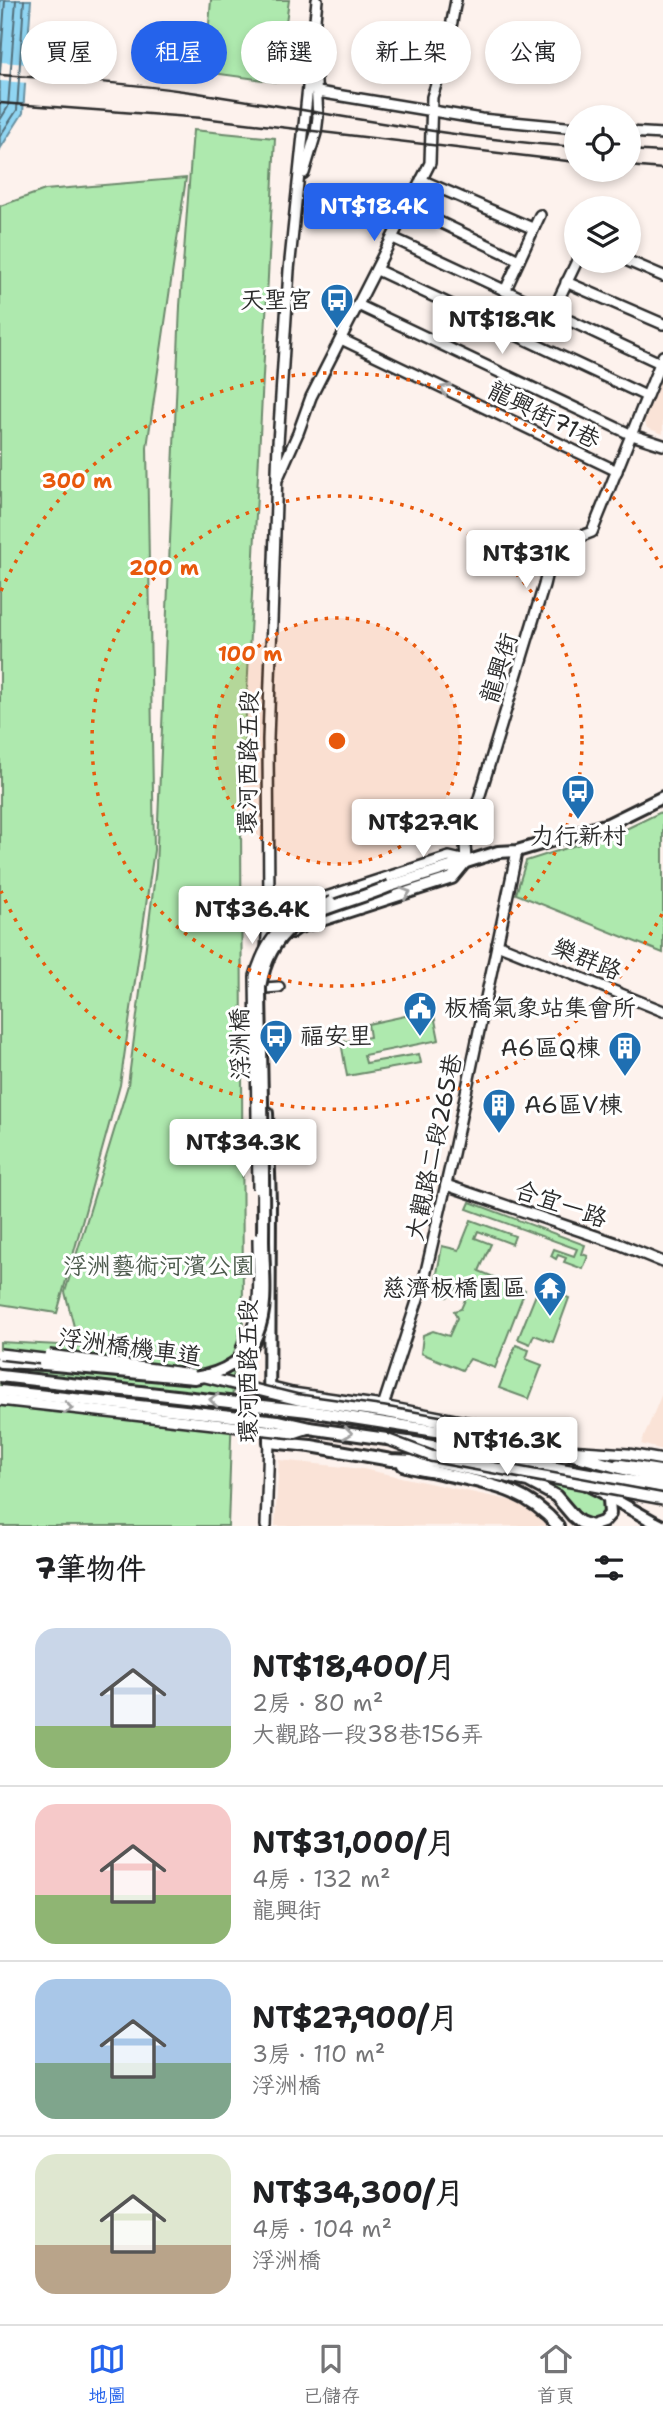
<!DOCTYPE html>
<html lang="zh-TW">
<head>
<meta charset="utf-8">
<style>
  :root { --surface:#fff; --page:#f6f6f6; --text:#202124; --muted:#757577; --line:#e0e0e0; --accent:#2563eb }
  body { margin:0; font-family:"Shantell Sans","LXGW WenKai TC",sans-serif; background:var(--page); color:var(--text); height:100vh; display:flex; flex-direction:column; font-size:26px; white-space:nowrap }
  * { box-sizing:border-box; margin:0 }
  p { font-size:23px; color:var(--muted) }
  .icon { flex:none; width:38px; height:38px; fill:none; stroke:currentColor; stroke-width:2; stroke-linecap:round; stroke-linejoin:round }
  .map { position:relative; height:1526px; overflow:hidden }
  .sheet { display:flex; flex-direction:column; background:var(--surface); flex:1 }
  .sheet>* { flex:none }
  .hud { position:absolute; left:21px; top:21px; width:621px; height:63px; display:flex; gap:14px }
  .tools { position:absolute; left:564px; top:105px; display:grid; gap:14px }
  .tools a { display:grid; place-items:center; width:77px; height:77px; border-radius:50%; background:var(--surface); box-shadow:0 4px 10px #0003; font-size:35px }
  .price { position:absolute; translate:-50% -60px; padding:0 16px; border-radius:7px; background:#fff; color:#222; font-size:23px; line-height:46px; filter:drop-shadow(0 2px 4px #0008) }
  .price::after { content:''; position:absolute; left:50%; top:42px; width:21px; height:16px; margin-left:-10px; background:inherit; clip-path:polygon(0 0,100% 0,50% 100%) }
  .price.selected { background:var(--accent); color:#fff }
  ul { padding:0; list-style:none }
  li { display:flex; align-items:center; gap:21px; height:175px; padding:0 35px }
  li+li { border-top:2px solid var(--line) }
  li span { display:grid; place-items:center; flex:none; width:196px; height:140px; border-radius:21px; color:#555 }
  li>.icon { margin-inline-start:auto }
  span .icon { width:84px; height:84px; fill:#fffc; stroke-width:1 }
  li b { font-size:30px }
  h2 { display:flex; justify-content:space-between; align-items:center; height:84px; padding:0 35px; font-size:30px }
  .pill { padding:0 24px; border-radius:32px; background:var(--surface); box-shadow:0 4px 10px #0003; font-size:24px; line-height:63px }
  .pill.selected { background:var(--accent); color:#fff }
  .menu { display:flex; justify-content:space-around; align-items:center; height:98px; border-top:2px solid var(--line); background:var(--surface); font-size:19px; color:var(--muted) }
  .menu a { display:grid; justify-items:center; gap:4px }
  .menu .selected { color:var(--accent) }
  .map>svg:first-child { display:block }
  .built { fill:#fae3d7 }
  .green { fill:#aee9ae; stroke:#6c8a6c; stroke-width:2 }
  .water { fill:#90d5f2; stroke:#6891a2; stroke-width:2 }
  .pier { fill:#fdf2ed }
  .lines { fill:none; stroke-linecap:round; stroke-linejoin:round }
  .shore { stroke:#536f7b; stroke-width:2 }
  .minor-casing { stroke:#2b2b2b; stroke-width:14 }
  .major-casing { stroke:#2b2b2b; stroke-width:16 }
  .minor { stroke:#fff; stroke-width:9 }
  .major { stroke:#fff; stroke-width:10 }
  .rail { stroke:#2b2b2b; stroke-width:2.5 }
  .minor-bridge-casing { stroke:#2b2b2b; stroke-width:14; stroke-linecap:butt }
  .major-bridge-casing { stroke:#2b2b2b; stroke-width:16; stroke-linecap:butt }
  .minor-bridge { stroke:#fff; stroke-width:9 }
  .major-bridge { stroke:#fff; stroke-width:10 }
  .oneway { stroke:#a0a0a0 }
  .ring { fill:none; stroke:#e8590c; stroke-width:3.5; stroke-dasharray:3.5 7 }
  .labels { text-anchor:middle; stroke-width:6; stroke-linejoin:round; paint-order:stroke }
  .poi-label { font-size:24px; fill:#2b2b2b; stroke:#fff; text-anchor:end }
  .street-label { font-size:24px; fill:#2b2b2b; stroke:#fff }
  .park-label { font-size:24px; fill:#4c5a4c; stroke:#fff }
  .centre { fill:#e8590c; stroke:#fff; stroke-width:3.5 }
  .ring-label { font-size:21px; text-anchor:middle; font-weight:bold; fill:#e8590c; stroke:#fff; stroke-width:6; stroke-linejoin:round; paint-order:stroke }
</style>
</head>
<body>
<div class="map">
<svg width="663" height="1526" viewBox="0 0 663 1526">
  <rect width="100%" height="100%" fill="#fdf2ed"/>
  <filter id="ink" filterUnits="userSpaceOnUse"><feTurbulence type="fractalNoise" baseFrequency=".0143" numOctaves="2"/><feDisplacementMap in="SourceGraphic" scale="14" xChannelSelector="R" yChannelSelector="G"/><feConvolveMatrix kernelMatrix="1 2 1 2 8 2 1 2 1" color-interpolation-filters="sRGB"/></filter>
  <g filter="url(#ink)">
    <g class="built">
      <path d="M663,374V434L647,428L644,420Z"/>
      <path d="M663,1391V1450L641,1444Z"/>
      <path d="M279,1460L363,1469L513,1501L534,1512L547,1526H275Z"/>
    </g>
    <g class="green">
      <path d="M211,0H289L278,82L205,72Z"/>
      <path d="M193,130L275,138L241,812L243,1322L234,1353L228,1526H0V1342L79,1346L65,1292L128,1085L156,868L180,306Z"/>
      <path d="M186,178L147,447L154,850L120,1085L57,1313L0,1304V206L45,190Z"/>
      <path d="M663,811V953L516,894L526,861L626,829Z"/>
      <path d="M433,1010L439,1040L364,1055L366,1063L419,1054L421,1063L347,1076L341,1042L370,1037L368,1024Z"/>
      <path d="M470,1202L585,1245L582,1254L588,1256L583,1269L564,1262L566,1258L558,1255L556,1259L551,1256L554,1249L574,1256L577,1249L467,1209Z"/>
      <path d="M471,1220L515,1236L512,1244L478,1231L475,1238L491,1244L479,1271L525,1290L495,1368L470,1359L462,1370L421,1353L423,1335L433,1331L449,1336L457,1318L454,1311L461,1309L468,1293L457,1288L447,1297L434,1290L442,1246L459,1250Z"/>
      <path d="M549,1290L569,1298L553,1342L534,1335L530,1344L518,1339L537,1292Z"/>
      <path d="M516,1345L529,1350L526,1359L542,1365L529,1399L499,1388Z"/>
      <path d="M540,1480C558,1484 612,1486 603,1514L593,1520C572,1516 561,1491 540,1480Z"/>
    </g>
    <path class="water" d="M0,0H31L23,113L0,149Z"/>
    <path class="pier" d="M0,62L30,64L29,83L0,81Z"/>
    <g class="lines">
      <g class="shore">
        <path d="M0,73L5,0"/>
        <path d="M0,120L8,107L16,0"/>
        <path d="M0,136L17,110L24,0"/>
      </g>
      <defs>
        <g id="minor">
          <path d="M318,92L481,119L576,128"/>
          <path d="M628,132L663,134"/>
          <path d="M304,173L316,133L318,117L315,66"/>
          <path d="M421,180L532,228"/>
          <path d="M408,207L519,260"/>
          <path d="M393,238L660,363"/>
          <path d="M628,261L663,276"/>
          <path d="M377,270L646,396"/>
          <path d="M566,282L663,324"/>
          <path d="M505,291L540,215"/>
          <path d="M358,305L632,435L663,445"/>
          <path d="M552,313L577,261"/>
          <path d="M341,339L617,471"/>
          <path d="M278,478L298,433L311,397L430,163L432,97L446,54L456,0"/>
          <path d="M247,925L268,924L280,912L449,857L466,861L465,844L544,585L553,547L592,532L663,356"/>
          <path d="M497,944L663,1011"/>
          <path d="M266,950L269,907L268,740L278,443L289,270L317,0"/>
          <path d="M265,988L279,987"/>
          <path d="M446,1185L619,1244L663,1262"/>
          <path d="M268,1387L292,1393L383,1406L522,1433L547,1447"/>
          <path d="M383,1406L424,1280L453,1154L517,851"/>
          <path d="M567,1450L628,1454L663,1460"/>
          <path d="M618,1464L663,1471"/>
          <path d="M266,1526L269,1442"/>
        </g>
        <g id="major">
          <path d="M390,886L498,852L517,851L608,824L663,797"/>
          <path d="M268,924L281,929L289,928"/>
          <path d="M290,933L297,928L452,878L466,861"/>
          <path d="M267,1113L270,1202L269,1442L311,1446L391,1460L435,1462L528,1481L556,1496L573,1516L580,1522L591,1526L603,1522L610,1514L609,1499L604,1493L558,1470"/>
          <path d="M0,1362L44,1364"/>
          <path d="M309,1428L415,1443L663,1487"/>
          <path d="M500,1441C517,1444 535,1446 553,1450C590,1458 626,1471 663,1479"/>
          <path d="M403,1465C414,1469 425,1470 435,1472C484,1484 524,1486 558,1526"/>
          <path d="M606,1495L656,1523"/>
        </g>
      </defs>
      <use href="#minor" class="minor-casing"/>
      <use href="#major" class="major-casing"/>
      <use href="#minor" class="minor"/>
      <use href="#major" class="major"/>
      <g class="rail">
        <path d="M0,75C64,79 128,83 191,92C319,111 447,138 576,147"/>
        <path d="M0,103L203,118L576,162"/>
        <path d="M628,150L663,152"/>
        <path d="M628,166L663,169"/>
      </g>
      <defs>
        <g id="minor-bridge">
          <path d="M258,1189L255,976C268,932 289,915 331,902"/>
          <path d="M239,1352C265,1321 258,1276 258,1238"/>
          <path d="M0,1354L53,1360"/>
          <path d="M49,1355L191,1374"/>
          <path d="M205,1377L298,1400L383,1412L474,1428L492,1437"/>
          <path d="M0,1400L294,1433L309,1428"/>
          <path d="M386,1439L431,1456L663,1499"/>
        </g>
        <g id="major-bridge">
          <path d="M44,1364L194,1378C221,1374 246,1361 257,1334C269,1306 263,1269 263,1239C264,1155 261,1071 260,987C273,909 329,912 390,886"/>
          <path d="M0,1376L308,1411L500,1441"/>
          <path d="M0,1391L278,1421L309,1428"/>
          <path d="M656,1523L662,1526"/>
        </g>
      </defs>
      <use href="#minor-bridge" class="minor-bridge-casing"/>
      <use href="#major-bridge" class="major-bridge-casing"/>
      <use href="#minor-bridge" class="minor-bridge"/>
      <use href="#major-bridge" class="major-bridge"/>
    </g>
    <defs><path id="oneway-chevron" d="M-2-3.5L2.5 0L-2 3.5" fill="none" stroke-width="1.6" stroke-linecap="round" stroke-linejoin="round" transform="scale(1.75)"/></defs>
    <g class="oneway">
      <use href="#oneway-chevron" transform="translate(445 389) rotate(-154)"/>
      <use href="#oneway-chevron" transform="translate(406 893) rotate(-18)"/>
      <use href="#oneway-chevron" transform="translate(214 1400) rotate(-174)"/>
      <use href="#oneway-chevron" transform="translate(68 1408) rotate(6)"/>
      <use href="#oneway-chevron" transform="translate(348 1433) rotate(8)"/>
    </g>
  </g>
  <circle cx="337" cy="741" r="123" fill="#e8590c" fill-opacity=".12"/>
  <g class="ring">
    <circle cx="337" cy="741" r="123"/>
    <circle cx="337" cy="741" r="245"/>
    <path d="M662 914A368 368 0 0 1 1 891M1 591A368 368 0 0 1 662 568"/>
  </g>
  <defs>
    <symbol id="bus-pin" viewBox="-11 -11 22 30"><path d="M0 17L-7.5 6A9.5 9.5 0 1 1 7.5 6Z" fill="#1f6fb2" stroke="#fff"/><path d="M-5-6H5V4H4V6H2V4H-2V6H-4V4H-5ZM-3.5-4V0h7V-4ZM-3.5 1.2v1.5H-2V1.2ZM2 1.2v1.5H3.5V1.2Z" fill="#fff"/></symbol>
    <symbol id="civic-pin" viewBox="-11 -11 22 30"><path d="M0 17L-7.5 6A9.5 9.5 0 1 1 7.5 6Z" fill="#1f6fb2" stroke="#fff"/><path d="M-.6-6.5H3V-4.5H.6V-3L4-1V1h2V6H-6V1h2V-1L-.6-3ZM-1.2 2.5V6h2.4V2.5Z" fill="#fff"/></symbol>
    <symbol id="building-pin" viewBox="-11 -11 22 30"><path d="M0 17L-7.5 6A9.5 9.5 0 1 1 7.5 6Z" fill="#1f6fb2" stroke="#fff"/><path d="M-4-6H4V6H1V3H-1V6H-4ZM-2.5-4.3h1.7v1.8h-1.7ZM.8-4.3h1.7v1.8H.8ZM-2.5-1h1.7V.8h-1.7ZM.8-1h1.7V.8H.8Z" fill="#fff"/></symbol>
    <symbol id="temple-pin" viewBox="-11 -11 22 30"><path d="M0 17L-7.5 6A9.5 9.5 0 1 1 7.5 6Z" fill="#1f6fb2" stroke="#fff"/><path d="M0-6L5-2H3V0L6.5 2.5H4V6H1.5V3h-3V6H-4V2.5H-6.5L-3 0V-2H-5Z" fill="#fff"/></symbol>
  </defs>
  <g fill-rule="evenodd">
    <use href="#bus-pin" x="318" y="281" width="38" height="52"/>
    <use href="#bus-pin" x="559" y="772" width="38" height="52"/>
    <use href="#civic-pin" x="401" y="989" width="38" height="52"/>
    <use href="#bus-pin" x="257" y="1017" width="38" height="52"/>
    <use href="#building-pin" x="606" y="1029" width="38" height="52"/>
    <use href="#building-pin" x="480" y="1086" width="38" height="52"/>
    <use href="#temple-pin" x="531" y="1269" width="38" height="52"/>
  </g>
  <g class="labels">
    <g class="poi-label">
      <text x="312" y="308">天聖宮</text>
      <text x="578" y="844" text-anchor="middle">力行新村</text>
      <text x="444" y="1016" text-anchor="start">板橋氣象站集會所</text>
      <text x="300" y="1044" text-anchor="start">福安里</text>
      <text x="600" y="1056">A6區Q棟</text>
      <text x="524" y="1113" text-anchor="start">A6區V棟</text>
      <text x="526" y="1296">慈濟板橋園區</text>
    </g>
    <g class="street-label">
      <text transform="translate(544 415) rotate(26)" y="8">龍興街71巷</text>
      <text transform="translate(499 668) rotate(-73)" y="8">龍興街</text>
      <text transform="translate(248 762) rotate(-89)" y="8">環河西路五段</text>
      <text transform="translate(587 959) rotate(22)" y="8">樂群路</text>
      <text transform="translate(240 1044) rotate(-91)" y="8">浮洲橋</text>
      <text transform="translate(434 1147) rotate(-78)" y="8">大觀路二段265巷</text>
      <text transform="translate(561 1204) rotate(19)" y="8">合宜一路</text>
      <text transform="translate(130 1347) rotate(8)" y="8">浮洲橋機車道</text>
      <text transform="translate(248 1371) rotate(-90)" y="8">環河西路五段</text>
    </g>
    <g class="park-label">
      <text x="159" y="1274">浮洲藝術河濱公園</text>
    </g>
  </g>
  <circle cx="337" cy="741" r="10" class="centre"/>
  <g class="ring-label">
    <text x="77" y="488">300 m</text>
    <text x="164" y="575">200 m</text>
    <text x="250" y="661">100 m</text>
  </g>
</svg>
<div class="tools">
<a><svg class="icon" aria-label="locate" viewBox="0 0 24 24"><circle cx="12" cy="12" r="6"/><path d="M12 2v4M12 18v4M2 12h4M18 12h4"/></svg></a>
<a><svg class="icon" aria-label="layers" viewBox="0 0 24 24"><path d="M12 4l9 5-9 5-9-5zM3 14l9 5 9-5"/></svg></a>
</div>
<b class="price selected" style="left:374px;top:243px">NT$18.4K</b>
<b class="price" style="left:502px;top:356px">NT$18.9K</b>
<b class="price" style="left:526px;top:590px">NT$31K</b>
<b class="price" style="left:423px;top:859px">NT$27.9K</b>
<b class="price" style="left:252px;top:946px">NT$36.4K</b>
<b class="price" style="left:243px;top:1179px">NT$34.3K</b>
<b class="price" style="left:507px;top:1477px">NT$16.3K</b>
<div class="hud">
<a class="pill">買屋</a>
<a class="pill selected">租屋</a>
<a class="pill">篩選</a>
<a class="pill">新上架</a>
<a class="pill">公寓</a>
</div>
</div>
<section class="sheet">
<h2>7筆物件<svg class="icon" aria-label="filters" viewBox="0 0 24 24"><path d="M4 7h16M4 17h16"/><circle cx="9" cy="7" r="2"/><circle cx="15" cy="17" r="2"/></svg></h2>
<ul>
<li><span style="background:linear-gradient(#c9d6e8 70%,#8fb573 0)"><svg class="icon" aria-label="home" viewBox="0 0 24 24"><path d="M3 11l9-7 9 7M6 9v11h12V9"/></svg></span><div><b>NT$18,400/月</b><p>2房 · 80 m²</p><p>大觀路一段38巷156弄</p></div></li>
<li><span style="background:linear-gradient(#f6c9c9 65%,#8fb573 0)"><svg class="icon" aria-label="home" viewBox="0 0 24 24"><path d="M3 11l9-7 9 7M6 9v11h12V9"/></svg></span><div><b>NT$31,000/月</b><p>4房 · 132 m²</p><p>龍興街</p></div></li>
<li><span style="background:linear-gradient(#a9c7e8 60%,#7fa58c 0)"><svg class="icon" aria-label="home" viewBox="0 0 24 24"><path d="M3 11l9-7 9 7M6 9v11h12V9"/></svg></span><div><b>NT$27,900/月</b><p>3房 · 110 m²</p><p>浮洲橋</p></div></li>
<li><span style="background:linear-gradient(#dfe7d0 65%,#b9a48a 0)"><svg class="icon" aria-label="home" viewBox="0 0 24 24"><path d="M3 11l9-7 9 7M6 9v11h12V9"/></svg></span><div><b>NT$34,300/月</b><p>4房 · 104 m²</p><p>浮洲橋</p></div></li>
</ul>
</section>
<nav class="menu">
<a class="selected"><svg class="icon" aria-label="map" viewBox="0 0 24 24"><path d="M3 6l6-2 6 2 6-2v14l-6 2-6-2-6 2zM9 4v14M15 6v14"/></svg>地圖</a>
<a><svg class="icon" aria-label="saved" viewBox="0 0 24 24"><path d="M7 4h10v16l-5-4-5 4z"/></svg>已儲存</a>
<a><svg class="icon" aria-label="home" viewBox="0 0 24 24"><path d="M3 11l9-7 9 7M6 9v11h12V9"/></svg>首頁</a>
</nav>
</body>
</html>
